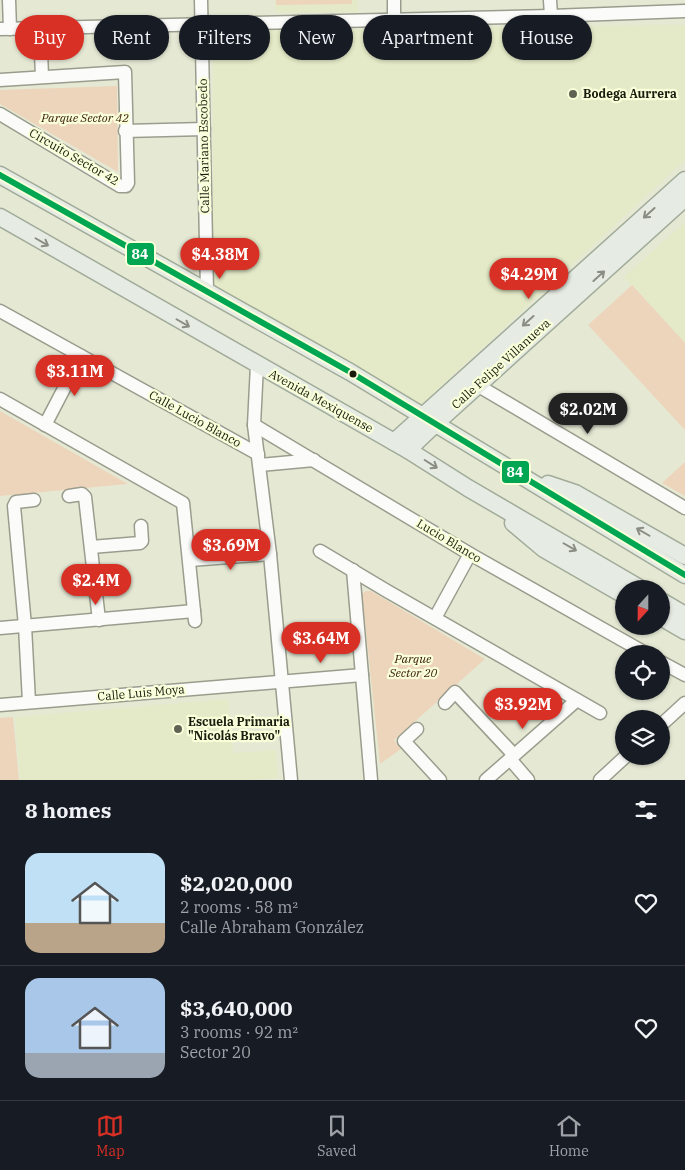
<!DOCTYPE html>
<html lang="en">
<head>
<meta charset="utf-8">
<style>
  :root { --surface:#171b24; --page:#242831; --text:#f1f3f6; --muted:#9ea1a6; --line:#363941; --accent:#d93025 }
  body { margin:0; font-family:"IBM Plex Serif",serif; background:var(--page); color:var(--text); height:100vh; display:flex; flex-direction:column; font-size:19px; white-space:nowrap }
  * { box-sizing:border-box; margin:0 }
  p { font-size:16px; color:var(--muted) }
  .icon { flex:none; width:28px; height:28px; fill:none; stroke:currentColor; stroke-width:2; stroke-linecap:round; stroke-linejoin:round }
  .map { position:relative; height:780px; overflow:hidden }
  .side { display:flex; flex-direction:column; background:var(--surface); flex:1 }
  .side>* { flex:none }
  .banner { position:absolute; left:15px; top:15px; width:655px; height:45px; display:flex; gap:10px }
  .needle { width:32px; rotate:201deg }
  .tools { position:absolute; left:615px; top:580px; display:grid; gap:10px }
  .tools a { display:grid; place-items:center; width:55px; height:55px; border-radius:50%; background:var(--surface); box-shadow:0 1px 4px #0004; font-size:25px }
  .price { position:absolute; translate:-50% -42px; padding:0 11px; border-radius:18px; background:var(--accent); color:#fff; font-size:16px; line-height:32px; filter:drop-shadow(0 1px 2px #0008) }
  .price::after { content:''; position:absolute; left:50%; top:30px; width:15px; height:11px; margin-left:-8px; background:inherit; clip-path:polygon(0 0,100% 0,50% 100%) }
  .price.active { background:#222; color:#fff }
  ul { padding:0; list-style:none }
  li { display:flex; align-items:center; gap:15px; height:125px; padding:0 25px }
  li+li { border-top:1px solid var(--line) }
  li span { display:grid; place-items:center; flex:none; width:140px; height:100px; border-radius:15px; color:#555 }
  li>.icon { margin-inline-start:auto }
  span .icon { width:60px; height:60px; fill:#fffc; stroke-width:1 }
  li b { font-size:21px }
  h2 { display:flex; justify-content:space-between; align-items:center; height:60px; padding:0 25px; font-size:21px }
  .tag { padding:0 18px; border-radius:22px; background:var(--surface); box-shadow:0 1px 4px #0004; font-size:18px; line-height:45px }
  .tag.active { background:var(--accent); color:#fff }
  .tab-bar { display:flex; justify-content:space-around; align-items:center; height:70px; border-top:1px solid var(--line); background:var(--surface); font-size:14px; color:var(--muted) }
  .tab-bar a { display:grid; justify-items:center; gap:2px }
  .tab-bar .active { color:var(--accent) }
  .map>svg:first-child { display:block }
  .built { fill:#e4eac7 }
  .green { fill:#edd5bb }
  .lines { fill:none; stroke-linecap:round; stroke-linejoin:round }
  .minor-casing { stroke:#9a9d8d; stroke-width:15 }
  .major-casing { stroke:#a1ab99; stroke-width:19 }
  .minor { stroke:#fbfcf9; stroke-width:12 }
  .major { stroke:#e6ebe3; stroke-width:16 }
  .bus-1-casing { stroke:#f9ffd9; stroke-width:10 }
  .bus-1 { stroke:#00a651; stroke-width:6 }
  .oneway { stroke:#8a8d83 }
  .poi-dot { fill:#606353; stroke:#f9ffd9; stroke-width:2 }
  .bus-dot { fill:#191b0d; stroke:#f9ffd9; stroke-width:2 }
  .labels { text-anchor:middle; stroke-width:4.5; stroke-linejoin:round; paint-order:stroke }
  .poi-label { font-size:12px; font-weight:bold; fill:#191b0d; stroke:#f9ffd9; text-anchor:start }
  .park-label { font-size:12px; font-style:italic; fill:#3f210c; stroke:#f9ffd9 }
  .street-label { font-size:12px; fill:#191b0d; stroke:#f9ffd9 }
  .line-badge { stroke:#f9ffd9; stroke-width:2 }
  .badge-label { font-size:14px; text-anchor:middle; font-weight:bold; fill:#fff }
</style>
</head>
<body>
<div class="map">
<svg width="685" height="780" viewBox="0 0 685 780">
  <rect width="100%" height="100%" fill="#e5e9d4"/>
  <g class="built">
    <rect x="275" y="0" width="83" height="12"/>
    <path d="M659,25H685V160L417,408L213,292V31Z"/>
    <path d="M685,222V343L624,277Z"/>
    <path d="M228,699L233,753L276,750L278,778L250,780H20L15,717Z"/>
  </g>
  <g class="green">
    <path d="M276,0H352V4L276,5Z"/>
    <path d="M117,86L118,172L0,104V90Z"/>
    <path d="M632,285L685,343V430L588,325Z"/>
    <path d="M0,411L128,484L0,496Z"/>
    <path d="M685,462V496L662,483Z"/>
    <path d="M366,591H371L485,659L394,740L401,749L380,764L362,594Z"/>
    <path d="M13,717L19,780H0V718Z"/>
  </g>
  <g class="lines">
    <defs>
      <g id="minor">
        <path d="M9,0L10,29"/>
        <path d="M201,0L207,291"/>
        <path d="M394,0V19"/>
        <path d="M550,0L551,16"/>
        <path d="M0,29L551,16L685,11"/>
        <path d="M40,29L42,76"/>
        <path d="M0,80L125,72L128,183L126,186H120L0,114"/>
        <path d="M125,131L204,129"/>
        <path d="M0,311L258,454"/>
        <path d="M257,365L254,425L270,554L291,780"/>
        <path d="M477,385L685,508"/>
        <path d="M0,399L183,503L195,621"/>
        <path d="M45,425L81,356"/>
        <path d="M254,425L470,554L647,654"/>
        <path d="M260,465L314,460"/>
        <path d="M69,496L82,494L85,497L99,620"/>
        <path d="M91,547L140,543L142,541L141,526"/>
        <path d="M320,551L387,591L600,713"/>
        <path d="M190,560L270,554"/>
        <path d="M353,570L371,780"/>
        <path d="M435,618L470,554"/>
        <path d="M0,628L194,611"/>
        <path d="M661,662L685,675"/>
        <path d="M29,702L25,626L14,506L16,502L34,500"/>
        <path d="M445,703L455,692L514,755"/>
        <path d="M0,705L362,675"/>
        <path d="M661,725L685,703"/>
        <path d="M417,729L404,741L440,780"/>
        <path d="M510,759L528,780"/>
        <path d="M486,780L577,700"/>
        <path d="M600,780L626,756"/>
      </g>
      <g id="major">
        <path d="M0,175L350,372L685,575"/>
        <path d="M0,217L408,450L468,488L641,589"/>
        <path d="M394,442L685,180"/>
        <path d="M408,450L436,423L685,198"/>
        <path d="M548,484L575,493L685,556"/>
        <path d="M513,523L544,549L624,595"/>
        <path d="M661,601L685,615"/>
        <path d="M661,617L685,631"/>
      </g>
    </defs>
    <use href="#minor" class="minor-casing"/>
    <use href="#major" class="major-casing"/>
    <use href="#minor" class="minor"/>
    <use href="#major" class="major"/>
    <defs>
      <path id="bus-1" d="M0,175L350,372L685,575"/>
    </defs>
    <use href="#bus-1" class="bus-1-casing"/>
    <use href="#bus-1" class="bus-1"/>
  </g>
  <defs><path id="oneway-shaft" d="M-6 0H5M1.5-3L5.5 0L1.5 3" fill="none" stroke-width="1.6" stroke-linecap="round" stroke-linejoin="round" transform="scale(1.25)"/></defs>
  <g class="oneway">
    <use href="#oneway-shaft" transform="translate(649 213) rotate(138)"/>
    <use href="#oneway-shaft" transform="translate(42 242) rotate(30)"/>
    <use href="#oneway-shaft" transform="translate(599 276) rotate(-42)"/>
    <use href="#oneway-shaft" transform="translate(528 321) rotate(138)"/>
    <use href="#oneway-shaft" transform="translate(183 323) rotate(30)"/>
    <use href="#oneway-shaft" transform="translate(431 464) rotate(32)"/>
    <use href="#oneway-shaft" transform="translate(643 532) rotate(-150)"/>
    <use href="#oneway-shaft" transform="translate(570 547) rotate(30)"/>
  </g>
  <g class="poi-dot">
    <circle cx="573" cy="94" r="5"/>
    <circle cx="178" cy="729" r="5"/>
  </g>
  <circle class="bus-dot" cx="353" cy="374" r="4.5"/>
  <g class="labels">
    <g class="poi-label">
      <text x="583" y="98">Bodega Aurrera</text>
      <text x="188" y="726">Escuela Primaria<tspan x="188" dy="14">"Nicolás Bravo"</tspan></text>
    </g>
    <g class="park-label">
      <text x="85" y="122">Parque Sector 42</text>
      <text x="413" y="663">Parque<tspan x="413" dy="14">Sector 20</tspan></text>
    </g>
    <g class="street-label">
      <text transform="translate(204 146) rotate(-91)" y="4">Calle Mariano Escobedo</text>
      <text transform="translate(74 157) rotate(30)" y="4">Circuito Sector 42</text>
      <text transform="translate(501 364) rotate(-42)" y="4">Calle Felipe Villanueva</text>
      <text transform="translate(321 401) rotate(29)" y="4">Avenida Mexiquense</text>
      <text transform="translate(195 419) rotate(29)" y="4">Calle Lucio Blanco</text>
      <text transform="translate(449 541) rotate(31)" y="4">Lucio Blanco</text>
      <text transform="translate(141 693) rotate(-5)" y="4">Calle Luis Moya</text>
    </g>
  </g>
  <g class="line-badge">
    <rect x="126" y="242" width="29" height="24" rx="5" fill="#00a651"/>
    <rect x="501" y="460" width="29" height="24" rx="5" fill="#00a651"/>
  </g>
  <g class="badge-label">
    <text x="140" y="259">84</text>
    <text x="515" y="477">84</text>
  </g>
</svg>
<div class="tools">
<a><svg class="needle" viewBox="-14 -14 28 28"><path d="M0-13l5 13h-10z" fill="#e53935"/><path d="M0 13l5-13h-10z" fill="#9ea1a6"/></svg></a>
<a><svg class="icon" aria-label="locate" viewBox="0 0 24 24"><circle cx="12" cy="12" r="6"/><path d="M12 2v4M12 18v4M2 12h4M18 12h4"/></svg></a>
<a><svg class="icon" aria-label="layers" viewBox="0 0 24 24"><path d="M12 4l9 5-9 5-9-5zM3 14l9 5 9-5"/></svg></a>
</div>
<b class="price" style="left:220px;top:280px">$4.38M</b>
<b class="price" style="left:529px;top:300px">$4.29M</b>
<b class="price" style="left:75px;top:397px">$3.11M</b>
<b class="price active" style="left:588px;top:435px">$2.02M</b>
<b class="price" style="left:231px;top:571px">$3.69M</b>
<b class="price" style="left:96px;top:606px">$2.4M</b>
<b class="price" style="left:321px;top:664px">$3.64M</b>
<b class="price" style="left:523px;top:730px">$3.92M</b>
<div class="banner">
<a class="tag active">Buy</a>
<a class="tag">Rent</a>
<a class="tag">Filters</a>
<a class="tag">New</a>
<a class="tag">Apartment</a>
<a class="tag">House</a>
</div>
</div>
<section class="side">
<h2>8 homes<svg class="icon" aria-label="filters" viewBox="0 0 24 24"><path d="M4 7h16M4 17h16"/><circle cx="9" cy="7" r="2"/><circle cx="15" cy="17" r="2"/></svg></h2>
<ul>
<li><span style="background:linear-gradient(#bfe0f5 70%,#b9a48a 0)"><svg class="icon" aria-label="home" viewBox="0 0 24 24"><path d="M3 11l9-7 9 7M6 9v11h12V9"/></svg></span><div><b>$2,020,000</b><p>2 rooms · 58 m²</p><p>Calle Abraham González</p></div><svg class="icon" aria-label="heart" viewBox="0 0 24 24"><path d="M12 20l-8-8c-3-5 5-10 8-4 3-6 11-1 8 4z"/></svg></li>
<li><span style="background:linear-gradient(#a9c7e8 75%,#9aa5b1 0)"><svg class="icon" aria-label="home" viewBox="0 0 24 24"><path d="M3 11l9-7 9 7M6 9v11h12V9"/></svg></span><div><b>$3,640,000</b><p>3 rooms · 92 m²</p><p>Sector 20</p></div><svg class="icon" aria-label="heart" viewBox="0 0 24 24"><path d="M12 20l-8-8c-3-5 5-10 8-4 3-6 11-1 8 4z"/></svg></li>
</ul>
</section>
<nav class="tab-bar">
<a class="active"><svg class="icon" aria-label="map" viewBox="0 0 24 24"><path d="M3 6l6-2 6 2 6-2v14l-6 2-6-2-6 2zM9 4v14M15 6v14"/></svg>Map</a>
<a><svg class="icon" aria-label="saved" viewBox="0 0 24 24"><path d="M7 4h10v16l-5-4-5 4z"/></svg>Saved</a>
<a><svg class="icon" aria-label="home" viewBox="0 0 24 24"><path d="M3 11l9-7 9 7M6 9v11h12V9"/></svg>Home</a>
</nav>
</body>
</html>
